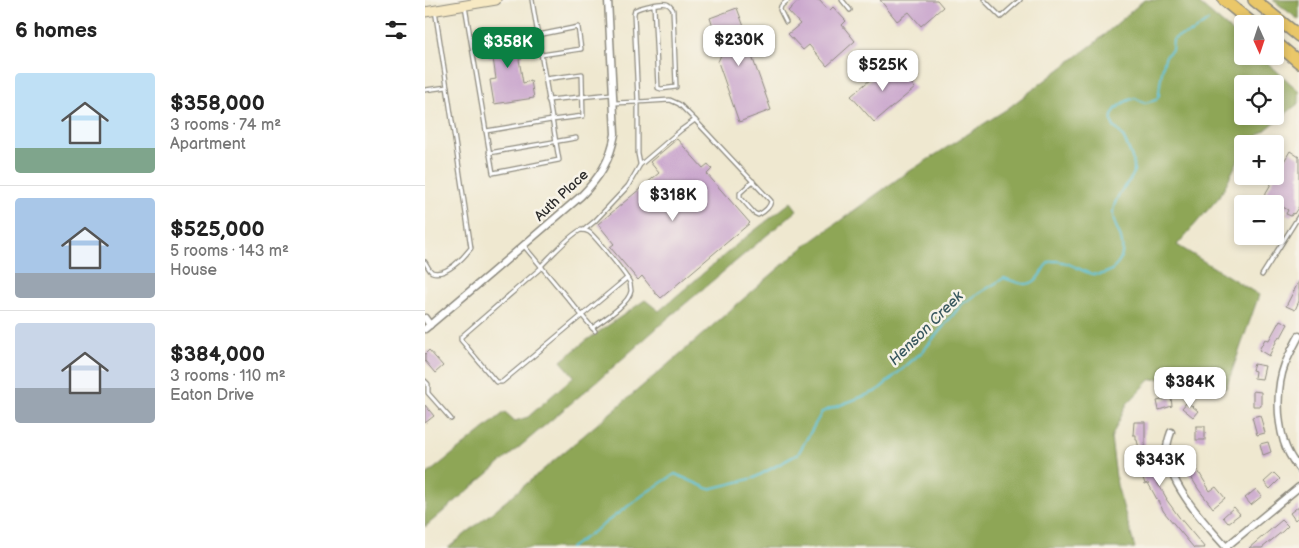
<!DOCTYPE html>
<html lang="en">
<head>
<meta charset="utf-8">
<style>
  :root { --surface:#fff; --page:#f6f6f6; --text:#222; --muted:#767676; --line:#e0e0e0; --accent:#0b8043 }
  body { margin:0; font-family:"Balsamiq Sans",sans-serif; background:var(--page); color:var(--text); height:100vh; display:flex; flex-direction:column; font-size:19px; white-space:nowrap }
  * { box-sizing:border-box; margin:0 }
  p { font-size:16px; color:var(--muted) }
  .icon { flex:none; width:28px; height:28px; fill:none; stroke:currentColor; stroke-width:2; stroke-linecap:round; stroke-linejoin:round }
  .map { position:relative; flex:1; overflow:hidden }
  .sheet { display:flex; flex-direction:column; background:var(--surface); width:425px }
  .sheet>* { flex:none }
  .needle { width:32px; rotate:177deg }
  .fabs { position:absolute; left:809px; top:15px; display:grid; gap:10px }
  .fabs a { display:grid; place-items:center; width:50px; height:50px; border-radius:5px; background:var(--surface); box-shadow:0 2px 8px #0003; font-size:25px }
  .price { position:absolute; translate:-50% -42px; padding:0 11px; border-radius:10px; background:#fff; color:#222; font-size:16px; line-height:32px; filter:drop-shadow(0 1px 2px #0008) }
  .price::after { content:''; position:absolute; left:50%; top:30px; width:15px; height:11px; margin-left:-8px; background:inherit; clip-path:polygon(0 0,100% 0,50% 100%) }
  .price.selected { background:var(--accent); color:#fff }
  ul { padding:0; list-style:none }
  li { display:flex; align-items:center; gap:15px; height:125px; padding:0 15px }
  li+li { border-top:1px solid var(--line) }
  li span { display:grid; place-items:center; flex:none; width:140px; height:100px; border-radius:5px; color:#555 }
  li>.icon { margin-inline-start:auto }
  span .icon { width:60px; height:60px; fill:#fffc; stroke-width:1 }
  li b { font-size:21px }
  h2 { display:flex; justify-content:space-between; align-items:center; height:60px; padding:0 15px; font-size:21px }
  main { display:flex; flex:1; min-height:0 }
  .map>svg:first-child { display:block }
  .forest { fill:#8ea657; stroke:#5c6841; fill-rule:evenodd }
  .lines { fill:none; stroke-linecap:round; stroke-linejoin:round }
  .stream { stroke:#5ac1d7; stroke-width:2 }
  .building { fill:#cba8ce }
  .lane-casing { stroke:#8d8a7e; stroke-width:5.5 }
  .street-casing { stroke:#8d8a7e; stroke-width:9 }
  .secondary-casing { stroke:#8d8a7e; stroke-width:11 }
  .highway-casing { stroke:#8d8a7e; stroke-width:14 }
  .lane { stroke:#fff; stroke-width:3 }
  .street { stroke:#fff; stroke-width:6 }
  .secondary { stroke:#f7e9c3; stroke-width:9 }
  .highway { stroke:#eac769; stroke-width:11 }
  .labels { text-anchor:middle; stroke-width:5; stroke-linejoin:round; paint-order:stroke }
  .street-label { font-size:14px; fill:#2b2b2b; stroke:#f7f3e8 }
  .water-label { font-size:15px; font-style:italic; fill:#39585f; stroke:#f7f3e8 }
</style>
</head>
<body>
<main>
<section class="sheet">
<h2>6 homes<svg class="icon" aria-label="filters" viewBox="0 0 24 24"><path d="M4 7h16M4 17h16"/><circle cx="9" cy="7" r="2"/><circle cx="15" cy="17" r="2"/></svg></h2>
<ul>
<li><span style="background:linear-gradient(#bfe0f5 75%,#7fa58c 0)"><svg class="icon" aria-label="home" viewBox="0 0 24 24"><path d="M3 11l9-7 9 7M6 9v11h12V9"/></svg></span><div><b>$358,000</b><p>3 rooms · 74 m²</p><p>Apartment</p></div></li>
<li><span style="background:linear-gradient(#a9c7e8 75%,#9aa5b1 0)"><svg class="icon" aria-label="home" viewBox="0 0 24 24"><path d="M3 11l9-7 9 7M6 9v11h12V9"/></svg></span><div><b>$525,000</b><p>5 rooms · 143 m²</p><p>House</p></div></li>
<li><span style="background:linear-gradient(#c9d6e8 65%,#9aa5b1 0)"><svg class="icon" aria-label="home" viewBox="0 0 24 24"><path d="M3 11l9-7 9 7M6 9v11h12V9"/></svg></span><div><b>$384,000</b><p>3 rooms · 110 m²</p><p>Eaton Drive</p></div></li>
</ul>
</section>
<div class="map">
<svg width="874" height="548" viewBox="0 0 874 548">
  <rect width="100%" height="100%" fill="#f7f3e8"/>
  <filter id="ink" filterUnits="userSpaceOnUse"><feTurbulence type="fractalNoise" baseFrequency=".02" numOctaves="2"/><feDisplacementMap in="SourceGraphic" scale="10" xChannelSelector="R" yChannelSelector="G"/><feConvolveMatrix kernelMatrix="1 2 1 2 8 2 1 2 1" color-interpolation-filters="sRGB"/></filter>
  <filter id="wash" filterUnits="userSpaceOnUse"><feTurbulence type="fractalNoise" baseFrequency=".0096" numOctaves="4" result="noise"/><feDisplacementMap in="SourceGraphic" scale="20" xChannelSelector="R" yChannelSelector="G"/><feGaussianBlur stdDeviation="1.12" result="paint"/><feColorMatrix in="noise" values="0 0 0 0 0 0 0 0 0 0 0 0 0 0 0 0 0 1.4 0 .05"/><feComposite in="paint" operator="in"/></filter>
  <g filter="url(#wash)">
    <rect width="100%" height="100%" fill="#efe8d0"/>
    <g class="forest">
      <path d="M719,0H770L817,40L818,56H835L874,91V103L823,144H818L817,153L795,196L752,245L834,295L801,388L761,375L725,380L702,404L686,438L692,485L710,548H23L81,501L241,366L376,249L474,178L582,109L671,42ZM818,84H850V116H818Z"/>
      <path d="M848,0H874V20Z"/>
      <path d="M366,202L372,210L242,319L177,377L0,527V476L80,412L90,421L103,417L149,376L136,361L162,340L220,300L234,311L316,241Z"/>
    </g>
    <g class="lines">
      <path class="stream" d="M145,548L168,532L222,492L250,474L284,489L329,478L373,454L397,412L452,391L498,351L537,304L579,278C585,280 594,284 600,284C617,284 616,263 628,261C647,259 664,282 683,272C699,264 700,248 694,233C691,226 687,219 688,211C689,204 693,196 697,190C702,182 710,177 709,168C709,159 700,139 695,133C693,130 691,129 689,127C680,112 699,101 710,98L720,103L731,100L734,95C734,89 738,61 741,56C743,53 745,52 747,50L748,40L752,37L768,32L783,21"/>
    </g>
    <g id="blocks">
      <g class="building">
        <path d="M375,0H394L404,11L408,7L421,21L417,25L430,41L402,66L384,45L378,50L363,34L375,24L363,11Z"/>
        <path d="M455,0H512L518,7L496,26L484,12L472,21Z"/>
        <path d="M312,8L321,32L318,38L322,49L324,48L346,110L314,122L293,62L300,45L293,42L285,18Z"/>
        <path d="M98,32L100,48H96L97,59H94L98,83L106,81L109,98L69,104L65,80L71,79L68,58H64L61,37Z"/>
        <path d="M467,61L490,88L449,122L426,96Z"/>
        <path d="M252,139L278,168L283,164L287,169L282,174L325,223L236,298L232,294H231L217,276L213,280L185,247L189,244L173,224L234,173L225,162Z"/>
        <path d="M865,151L874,157V206L869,214L868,213L866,216L861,214L863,210L839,196Z"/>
        <path d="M874,281V301L870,310L861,306Z"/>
        <path d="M855,320L863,324L856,337L854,336L844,356L834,350L840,339L844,340Z"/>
        <path d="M4,350L18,366L10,373L0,361V354Z"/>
        <path d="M829,364L840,366L837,379L829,378L830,371L827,370Z"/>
        <path d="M828,391L836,392V406H828Z"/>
        <path d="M746,398L747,406L734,410L732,401Z"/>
        <path d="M762,402L773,411L768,417L757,408Z"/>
        <path d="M0,405L9,416L0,423Z"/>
        <path d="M835,415L840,433L832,435L827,417Z"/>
        <path d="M709,422H720V446H721L726,467L728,466L732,480H731L742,499H741L754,517L780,548H769L739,512L723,483L720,484L718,478H717L714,471L719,469L712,440H711V435H708Z"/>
        <rect x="771" y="426" width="9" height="14"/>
        <path d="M843,442L846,452L838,455L835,444Z"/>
        <path d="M767,456L772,469L785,491L791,487L800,498L788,508L774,490L764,474L759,459Z"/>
        <path d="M849,473L855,479L845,489L839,482Z"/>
        <path d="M831,489L837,496L826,505L820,498Z"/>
        <path d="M874,506V516L870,520L865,513Z"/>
        <path d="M809,507L815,514L803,523L798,517Z"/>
        <path d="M857,520L863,526L858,531L837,548H824Z"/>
      </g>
    </g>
  </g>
  <g filter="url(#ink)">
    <use href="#blocks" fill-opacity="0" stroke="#8d8a7e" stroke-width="1"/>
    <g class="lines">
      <defs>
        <g id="lane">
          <path d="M417,0L425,10"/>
          <path d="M559,0L576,17L595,0"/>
          <path d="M40,6L68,173L134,160L107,0"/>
          <path d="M361,22L355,10L356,6L363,0"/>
          <path d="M113,35L153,27L156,49L116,55"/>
          <path d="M0,90L22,87L10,10"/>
          <path d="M123,100L187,94"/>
          <path d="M189,103L213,102L209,14L210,10C216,7 236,2 242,4C245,5 246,7 248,10L251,87L236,89L233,88L229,5"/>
          <path d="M61,131L127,120L158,116L157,74L120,79"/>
          <path d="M64,153L151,138"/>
          <path d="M215,164L213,154V102L245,100L254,104L270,120"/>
          <path d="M159,230L170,221L203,186L215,165L256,130L270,120L346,201C345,208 339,212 333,215L329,213L315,197V193L328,181"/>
          <path d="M99,246L170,331"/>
          <path d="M0,262C2,265 4,270 7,272C21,277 39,257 46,248L22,87"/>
          <path d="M116,266C124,258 147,233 156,230C159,230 161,230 164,232C170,236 203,277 205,283C205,283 206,290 206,291C204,304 178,320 167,328"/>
          <path d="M117,267L36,337V340L71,382H77L202,278"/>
          <path d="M837,275L874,216"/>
          <path d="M0,381L3,384V393L26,419"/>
        </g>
        <g id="street">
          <path d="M0,318L5,325"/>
          <path d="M0,329L64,275L156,196C175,177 185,161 190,134L183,0"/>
          <path d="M874,336C869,345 864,355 860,364C851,387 852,418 859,442C862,452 868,461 874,469"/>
          <path d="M746,432C743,440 741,447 742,455C746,487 781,525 802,548"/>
          <path d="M801,547L874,487"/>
        </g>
        <path id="secondary" d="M0,12L71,0"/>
        <g id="highway">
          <path d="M799,0L828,24"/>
          <path d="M829,0L874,36"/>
          <path d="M850,42L874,62"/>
        </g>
      </defs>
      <use href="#lane" class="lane-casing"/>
      <use href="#street" class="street-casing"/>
      <use href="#secondary" class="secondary-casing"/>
      <use href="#highway" class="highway-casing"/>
      <use href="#lane" class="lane"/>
      <use href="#street" class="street"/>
      <use href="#secondary" class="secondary"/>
      <use href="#highway" class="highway"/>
    </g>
  </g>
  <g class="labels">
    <g class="street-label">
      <text transform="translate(136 195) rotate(-43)" y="5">Auth Place</text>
    </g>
    <g class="water-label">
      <text transform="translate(501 328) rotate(-45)" y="5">Henson Creek</text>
    </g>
  </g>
</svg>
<div class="fabs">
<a><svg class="needle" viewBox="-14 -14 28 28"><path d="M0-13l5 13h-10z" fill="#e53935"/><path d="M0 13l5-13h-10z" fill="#767676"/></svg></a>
<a><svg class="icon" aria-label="locate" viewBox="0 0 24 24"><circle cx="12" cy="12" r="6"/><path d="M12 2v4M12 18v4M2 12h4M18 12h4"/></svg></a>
<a>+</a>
<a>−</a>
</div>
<b class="price" style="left:314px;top:67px">$230K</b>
<b class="price selected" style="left:83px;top:69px">$358K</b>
<b class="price" style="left:458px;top:92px">$525K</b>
<b class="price" style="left:248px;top:222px">$318K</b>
<b class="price" style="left:765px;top:409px">$384K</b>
<b class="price" style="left:735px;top:487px">$343K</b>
</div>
</main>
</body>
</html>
